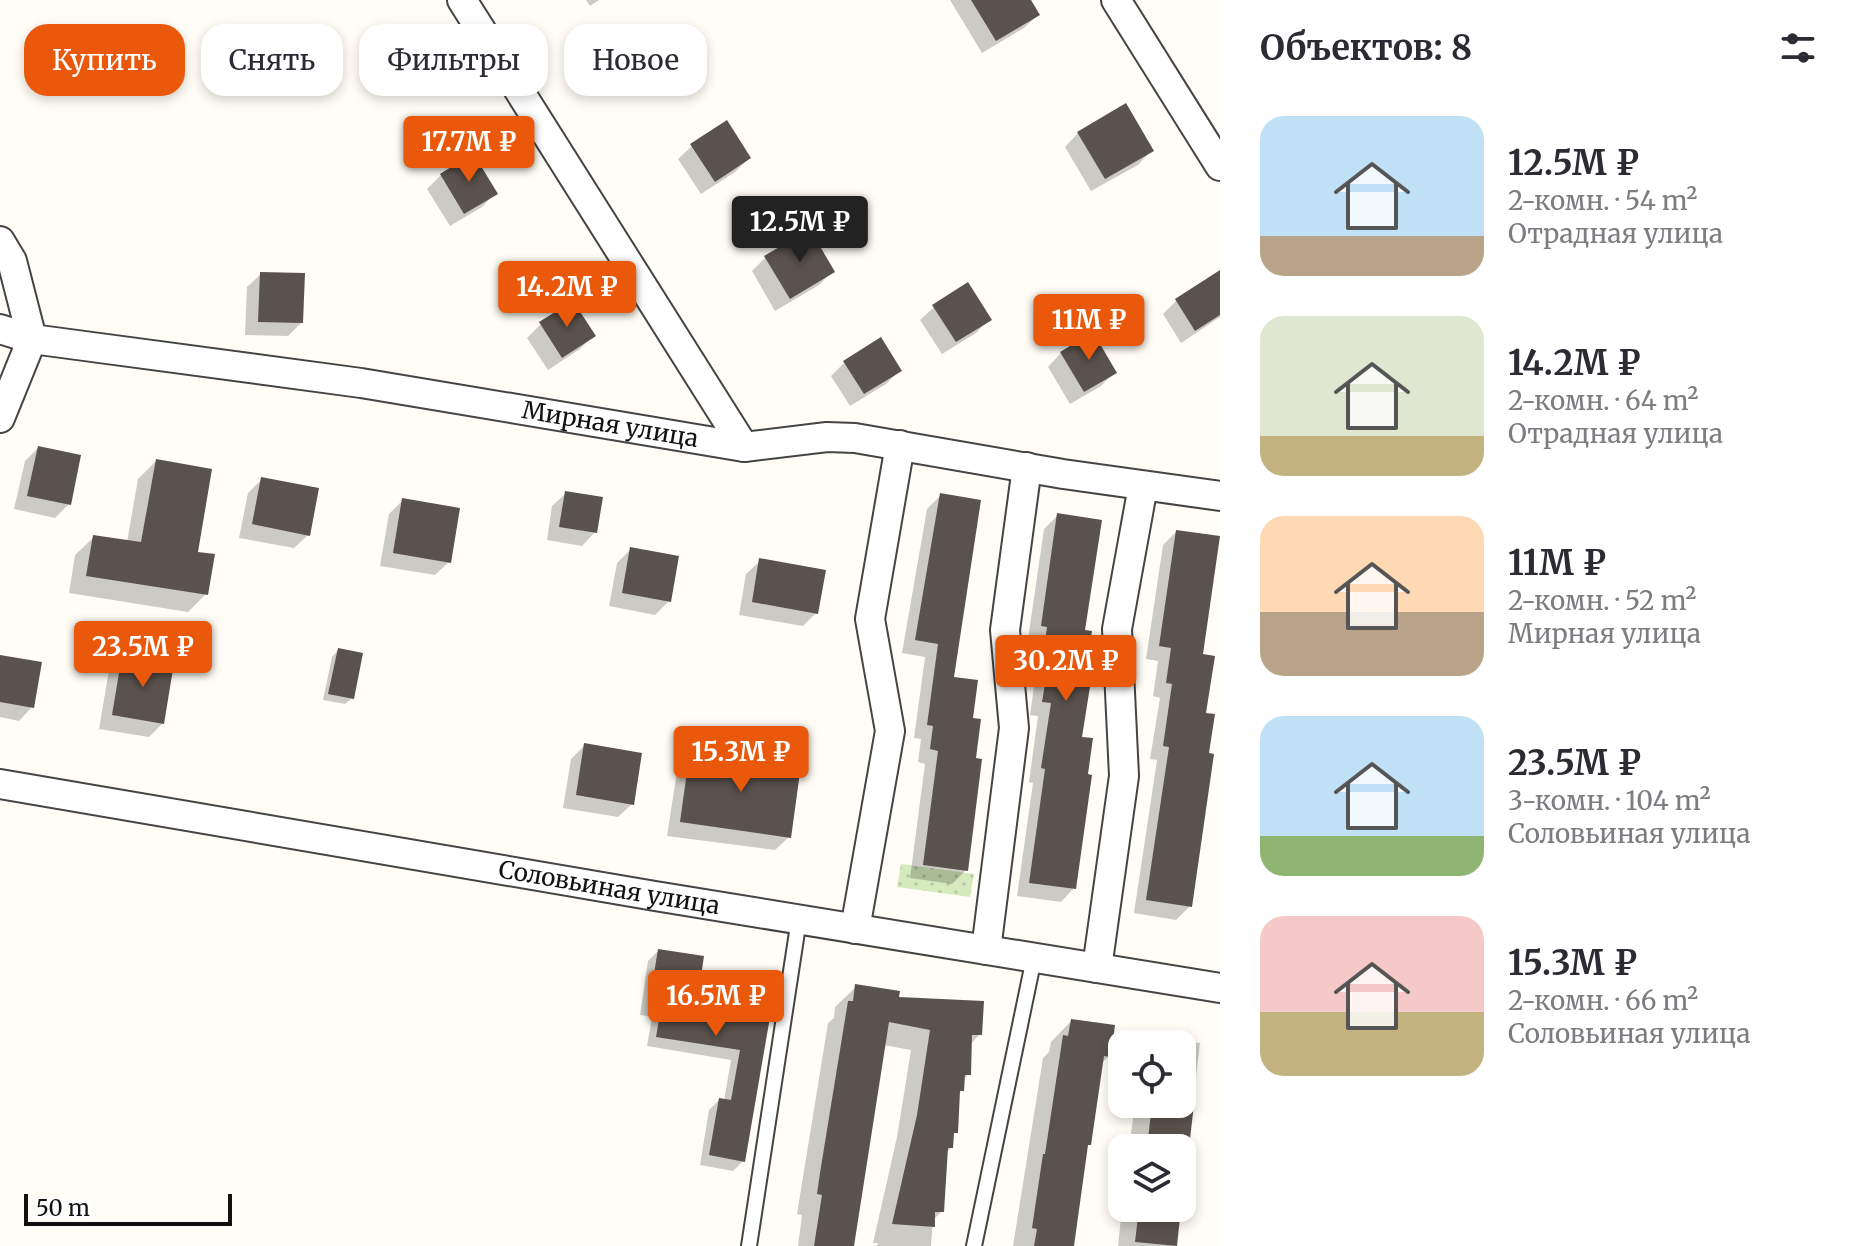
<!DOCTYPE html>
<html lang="ru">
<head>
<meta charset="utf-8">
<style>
  :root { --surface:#fff; --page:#f2f2f3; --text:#2b2b33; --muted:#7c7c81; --accent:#ea580c }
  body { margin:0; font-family:Merriweather,serif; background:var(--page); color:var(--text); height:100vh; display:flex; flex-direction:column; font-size:30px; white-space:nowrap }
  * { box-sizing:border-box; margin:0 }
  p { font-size:26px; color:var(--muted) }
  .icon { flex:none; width:44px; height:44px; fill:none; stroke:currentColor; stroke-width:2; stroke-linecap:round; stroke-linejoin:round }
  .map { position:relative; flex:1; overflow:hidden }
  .sheet { display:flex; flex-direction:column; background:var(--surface); width:640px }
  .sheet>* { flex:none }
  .banner { position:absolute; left:24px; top:24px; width:760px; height:72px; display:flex; gap:16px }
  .buttons { position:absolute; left:1108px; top:1030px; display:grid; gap:16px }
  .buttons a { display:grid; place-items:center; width:88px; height:88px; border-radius:16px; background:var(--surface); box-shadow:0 4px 12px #0003; font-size:40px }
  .scale { position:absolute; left:24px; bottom:20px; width:208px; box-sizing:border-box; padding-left:8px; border:4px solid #111; border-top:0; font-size:22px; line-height:28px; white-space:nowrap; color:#111; -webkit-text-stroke:6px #fff; paint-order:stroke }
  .price { position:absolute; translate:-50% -68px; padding:0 18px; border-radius:8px; background:var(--accent); color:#fff; font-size:26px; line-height:52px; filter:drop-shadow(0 2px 4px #0008) }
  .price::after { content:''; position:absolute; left:50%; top:48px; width:24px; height:18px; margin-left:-12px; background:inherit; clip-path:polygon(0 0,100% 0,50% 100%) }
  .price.selected { background:#222; color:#fff }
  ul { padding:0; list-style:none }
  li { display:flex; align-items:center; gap:24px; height:200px; padding:0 40px }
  li span { display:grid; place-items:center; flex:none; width:224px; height:160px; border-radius:24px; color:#555 }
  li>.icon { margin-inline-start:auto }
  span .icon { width:96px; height:96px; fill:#fffc; stroke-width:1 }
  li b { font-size:34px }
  h2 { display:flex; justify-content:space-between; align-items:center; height:96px; padding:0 40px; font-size:34px }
  .pill { padding:0 28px; border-radius:24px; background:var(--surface); box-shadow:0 4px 12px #0003; font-size:28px; line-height:72px }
  .pill.selected { background:var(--accent); color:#fff }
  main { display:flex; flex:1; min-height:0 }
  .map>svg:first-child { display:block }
  .park { fill:url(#park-dots) }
  .shadow { fill:#0003 }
  .building { fill:#5a524d }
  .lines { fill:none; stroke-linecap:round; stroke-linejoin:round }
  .lane-casing { stroke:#444; stroke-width:18 }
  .street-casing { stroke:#444; stroke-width:32 }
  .lane { stroke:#fff; stroke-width:14 }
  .street { stroke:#fff; stroke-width:28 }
  .labels { text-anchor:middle; stroke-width:8; stroke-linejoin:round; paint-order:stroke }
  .street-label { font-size:24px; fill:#111; stroke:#fff }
</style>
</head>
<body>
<main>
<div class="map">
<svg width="1220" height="1246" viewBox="0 0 1220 1246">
  <defs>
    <pattern id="park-dots" width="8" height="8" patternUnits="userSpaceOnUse" patternTransform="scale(2)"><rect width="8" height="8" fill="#d5ebbd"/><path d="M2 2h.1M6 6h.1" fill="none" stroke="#b6c8a1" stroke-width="1.8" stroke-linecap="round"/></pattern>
  </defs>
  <rect width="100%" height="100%" fill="#fffdf5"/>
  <path class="park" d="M901,864L974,874L970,897L897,887Z"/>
  <g class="shadow">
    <path d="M586,0H599L590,6Z"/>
    <path d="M950,0H1029L1038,15L1024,28L982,53Z"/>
    <path d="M1078,133L1151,151L1138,165L1091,191L1065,147Z"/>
    <path d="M692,146L749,158L735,172L701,194L678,159Z"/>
    <path d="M473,156L495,193L482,207L450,226L427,189L441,175Z"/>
    <path d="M765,258L833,271L819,285L775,311L752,271Z"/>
    <path d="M261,274L302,322L288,336L245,335L247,287Z"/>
    <path d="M1220,288V317L1181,343L1163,314L1176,301Z"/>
    <path d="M934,307L989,319L976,333L942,354L920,320Z"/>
    <path d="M541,324L593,336L580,349L548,370L527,338Z"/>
    <path d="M1061,353L1115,372L1101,386L1070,404L1048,367Z"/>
    <path d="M844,363L900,370L886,384L850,406L831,376Z"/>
    <path d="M38,448L69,504L55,518L14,509L25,461Z"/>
    <path d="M156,461L196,553L206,594L188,612L69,593L75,555L94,537L127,542L138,479Z"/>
    <path d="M262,479L308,535L294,548L239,538L248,493Z"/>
    <path d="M566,493L595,532L582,546L547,540L552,506Z"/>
    <path d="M940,496L952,679L971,719L966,870L952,884L910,878L925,764L918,762L921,739L914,738L925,657L902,653L927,509Z"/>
    <path d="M402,501L449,562L435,575L380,566L389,514Z"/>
    <path d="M1058,515L1083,632L1084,674L1074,888L1061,902L1017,896L1033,783L1029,782L1038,716L1030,715L1035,679L1029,678L1035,640L1028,639L1044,529Z"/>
    <path d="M1176,532L1201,656L1204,715L1190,906L1176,920L1134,913L1157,760L1150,759L1160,698L1153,696L1158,661L1146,659L1163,545Z"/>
    <path d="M631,549L669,601L655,615L609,606L617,563Z"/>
    <path d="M760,561L816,613L803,626L739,615L746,574Z"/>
    <path d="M338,650L352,698L345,704L323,700L332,657Z"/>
    <path d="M0,657L32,707L19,721L0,717Z"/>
    <path d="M123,657L163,723L149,737L99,729L109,670Z"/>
    <path d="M585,745L632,804L618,817L563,808L571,759Z"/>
    <path d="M691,752L789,837L775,850L667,836L678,765Z"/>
    <path d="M658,951L696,992L741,999L751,986L743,1161L733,1171L700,1165L709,1110L719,1100L724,1101L731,1060L647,1046L652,1017L640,1015L648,961Z"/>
    <path d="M856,987L897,998L980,1034L970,1045L969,1074L962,1080V1090L958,1094L956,1132L951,1136V1148L946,1152L942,1211L933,1220L931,1246H877L878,1243H873L897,1137L911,1050L883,1045L849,1246H798L802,1215L797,1214L828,1023L834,1018L835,1007Z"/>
    <path d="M1071,1021L1109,1056L1101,1064L1090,1144L1085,1148L1072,1246H1013L1043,1058L1049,1052L1051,1042Z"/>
    <path d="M1161,1039L1200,1043L1182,1188V1148H1129L1135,1104H1182V1044H1155Z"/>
    <path d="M1122,1208H1179L1175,1246H1118Z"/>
  </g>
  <g class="building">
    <path d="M971,0H1031L1040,15L996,41Z"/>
    <path d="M1126,103L1154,151L1105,179L1077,132Z"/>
    <path d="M727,120L751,158L715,182L690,144Z"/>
    <path d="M473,153L498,194L464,214L440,174Z"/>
    <path d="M810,229L835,272L790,299L764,256Z"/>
    <path d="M1220,270V315L1195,331L1175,299Z"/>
    <path d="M260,272L305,273L303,323L258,322Z"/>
    <path d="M968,282L992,320L956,342L932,305Z"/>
    <path d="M573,301L596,336L562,358L539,322Z"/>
    <path d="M1093,332L1117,373L1084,392L1060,352Z"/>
    <path d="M881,337L902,371L864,394L843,361Z"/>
    <path d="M38,446L81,455L71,505L27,496Z"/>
    <path d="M156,459L212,469L198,552L215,554L208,595L86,576L93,535L141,542Z"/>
    <path d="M261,477L319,488L310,536L252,524Z"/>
    <path d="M565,491L603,497L597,533L559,527Z"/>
    <path d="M940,493L981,500L954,677L978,680L973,718L981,719L976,758L982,759L968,871L923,865L938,751L930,749L933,726L927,725L938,644L915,640Z"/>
    <path d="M402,498L460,508L451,563L393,553Z"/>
    <path d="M1057,513L1102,520L1085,630L1092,631L1086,673L1092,674L1082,737L1093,738L1088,774L1092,775L1076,889L1029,883L1045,769L1041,768L1051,703L1042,702L1048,666L1042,665L1047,627L1041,626Z"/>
    <path d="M1176,530L1220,536L1203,654L1215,656L1206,713L1215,714L1209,753L1214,754L1192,907L1146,900L1169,747L1163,746L1172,684L1166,683L1171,648L1159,646Z"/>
    <path d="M630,547L679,556L671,602L622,593Z"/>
    <path d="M759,558L826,570L818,614L752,602Z"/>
    <path d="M338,648L363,653L354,699L328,694Z"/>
    <path d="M0,655L42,662L34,708L0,702Z"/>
    <path d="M122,655L174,663L164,724L112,715Z"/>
    <path d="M584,743L642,753L634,805L576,795Z"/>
    <path d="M690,750L801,765L791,838L680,822Z"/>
    <path d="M658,949L704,956L699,990L748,998L751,984L775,988L745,1162L709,1155L719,1098L731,1100L740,1050L656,1037L661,1008L649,1005Z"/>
    <path d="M855,984L900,991L899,997L984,1001L982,1035H972L971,1075H965L964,1091H960L958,1133H954L953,1148H948L944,1212H935V1227L892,1224L917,1115L930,1030L889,1022L854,1246H814L822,1195L817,1194L820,1173L848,1001H853Z"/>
    <path d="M1071,1019L1115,1025L1111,1057L1104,1056L1091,1145H1088L1074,1246H1034L1037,1229L1032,1228L1043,1154H1045L1063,1035L1068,1036Z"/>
    <path d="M1152,1104H1194L1189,1148H1147Z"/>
    <path d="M1139,1208H1181L1177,1246L1135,1242Z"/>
  </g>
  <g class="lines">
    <defs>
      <g id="lane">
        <path d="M749,1246L799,919"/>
        <path d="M974,1246L1034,958"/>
      </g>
      <g id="street">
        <path d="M462,0L744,447"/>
        <path d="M1116,0L1220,166"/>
        <path d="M0,241L12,261L32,339L0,418"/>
        <path id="s1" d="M0,329L32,339L361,383L744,447L827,437L855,438L1063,474L1220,496"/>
        <path id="s2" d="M0,784L655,896L1220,988"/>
        <path d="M855,929L890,731L870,619L900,445"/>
        <path d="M986,950L1014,728L1005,630L1027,467"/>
        <path d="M1097,968L1124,776L1117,629L1143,486"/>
      </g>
    </defs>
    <use href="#lane" class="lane-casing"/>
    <use href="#street" class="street-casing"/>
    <use href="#lane" class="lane"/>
    <use href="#street" class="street"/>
  </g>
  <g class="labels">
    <g class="street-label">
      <text dy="8" stroke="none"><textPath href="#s1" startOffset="618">Мирная улица</textPath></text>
      <text dy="8" stroke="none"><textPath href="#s2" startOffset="618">Соловьиная улица</textPath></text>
    </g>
  </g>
</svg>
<div class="buttons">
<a><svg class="icon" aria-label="locate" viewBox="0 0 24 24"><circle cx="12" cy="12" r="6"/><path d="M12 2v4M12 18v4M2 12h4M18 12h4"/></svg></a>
<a><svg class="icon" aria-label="layers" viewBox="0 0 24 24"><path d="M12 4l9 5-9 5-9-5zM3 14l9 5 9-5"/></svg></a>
</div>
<div class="scale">50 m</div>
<b class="price" style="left:469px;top:184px">17.7M ₽</b>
<b class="price selected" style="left:800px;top:264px">12.5M ₽</b>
<b class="price" style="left:567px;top:329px">14.2M ₽</b>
<b class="price" style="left:1089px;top:362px">11M ₽</b>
<b class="price" style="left:143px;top:689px">23.5M ₽</b>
<b class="price" style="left:1066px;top:703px">30.2M ₽</b>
<b class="price" style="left:741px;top:794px">15.3M ₽</b>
<b class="price" style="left:716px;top:1038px">16.5M ₽</b>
<div class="banner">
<a class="pill selected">Купить</a>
<a class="pill">Снять</a>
<a class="pill">Фильтры</a>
<a class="pill">Новое</a>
</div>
</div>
<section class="sheet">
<h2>Объектов: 8<svg class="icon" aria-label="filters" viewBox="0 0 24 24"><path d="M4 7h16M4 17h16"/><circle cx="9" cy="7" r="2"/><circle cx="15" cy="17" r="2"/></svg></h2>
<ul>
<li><span style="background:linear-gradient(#bfe0f5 75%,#b9a48a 0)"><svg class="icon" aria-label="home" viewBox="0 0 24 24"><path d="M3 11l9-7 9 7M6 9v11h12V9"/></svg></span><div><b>12.5M ₽</b><p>2-комн. · 54 m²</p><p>Отрадная улица</p></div></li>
<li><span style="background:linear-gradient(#dfe7d0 75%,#c2b280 0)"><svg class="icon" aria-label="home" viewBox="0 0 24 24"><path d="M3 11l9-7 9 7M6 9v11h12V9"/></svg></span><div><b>14.2M ₽</b><p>2-комн. · 64 m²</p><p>Отрадная улица</p></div></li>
<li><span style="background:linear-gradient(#ffd9b3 60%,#b9a48a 0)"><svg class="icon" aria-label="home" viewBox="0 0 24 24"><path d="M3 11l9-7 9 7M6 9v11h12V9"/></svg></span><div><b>11M ₽</b><p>2-комн. · 52 m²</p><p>Мирная улица</p></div></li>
<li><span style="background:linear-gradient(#bfe0f5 75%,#8fb573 0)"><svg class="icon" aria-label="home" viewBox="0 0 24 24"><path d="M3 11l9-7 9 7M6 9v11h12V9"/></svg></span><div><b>23.5M ₽</b><p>3-комн. · 104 m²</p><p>Соловьиная улица</p></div></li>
<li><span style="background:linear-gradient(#f6c9c9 60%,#c2b280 0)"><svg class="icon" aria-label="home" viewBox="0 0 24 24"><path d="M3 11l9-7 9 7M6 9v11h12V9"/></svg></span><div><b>15.3M ₽</b><p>2-комн. · 66 m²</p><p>Соловьиная улица</p></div></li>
</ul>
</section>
</main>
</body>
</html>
